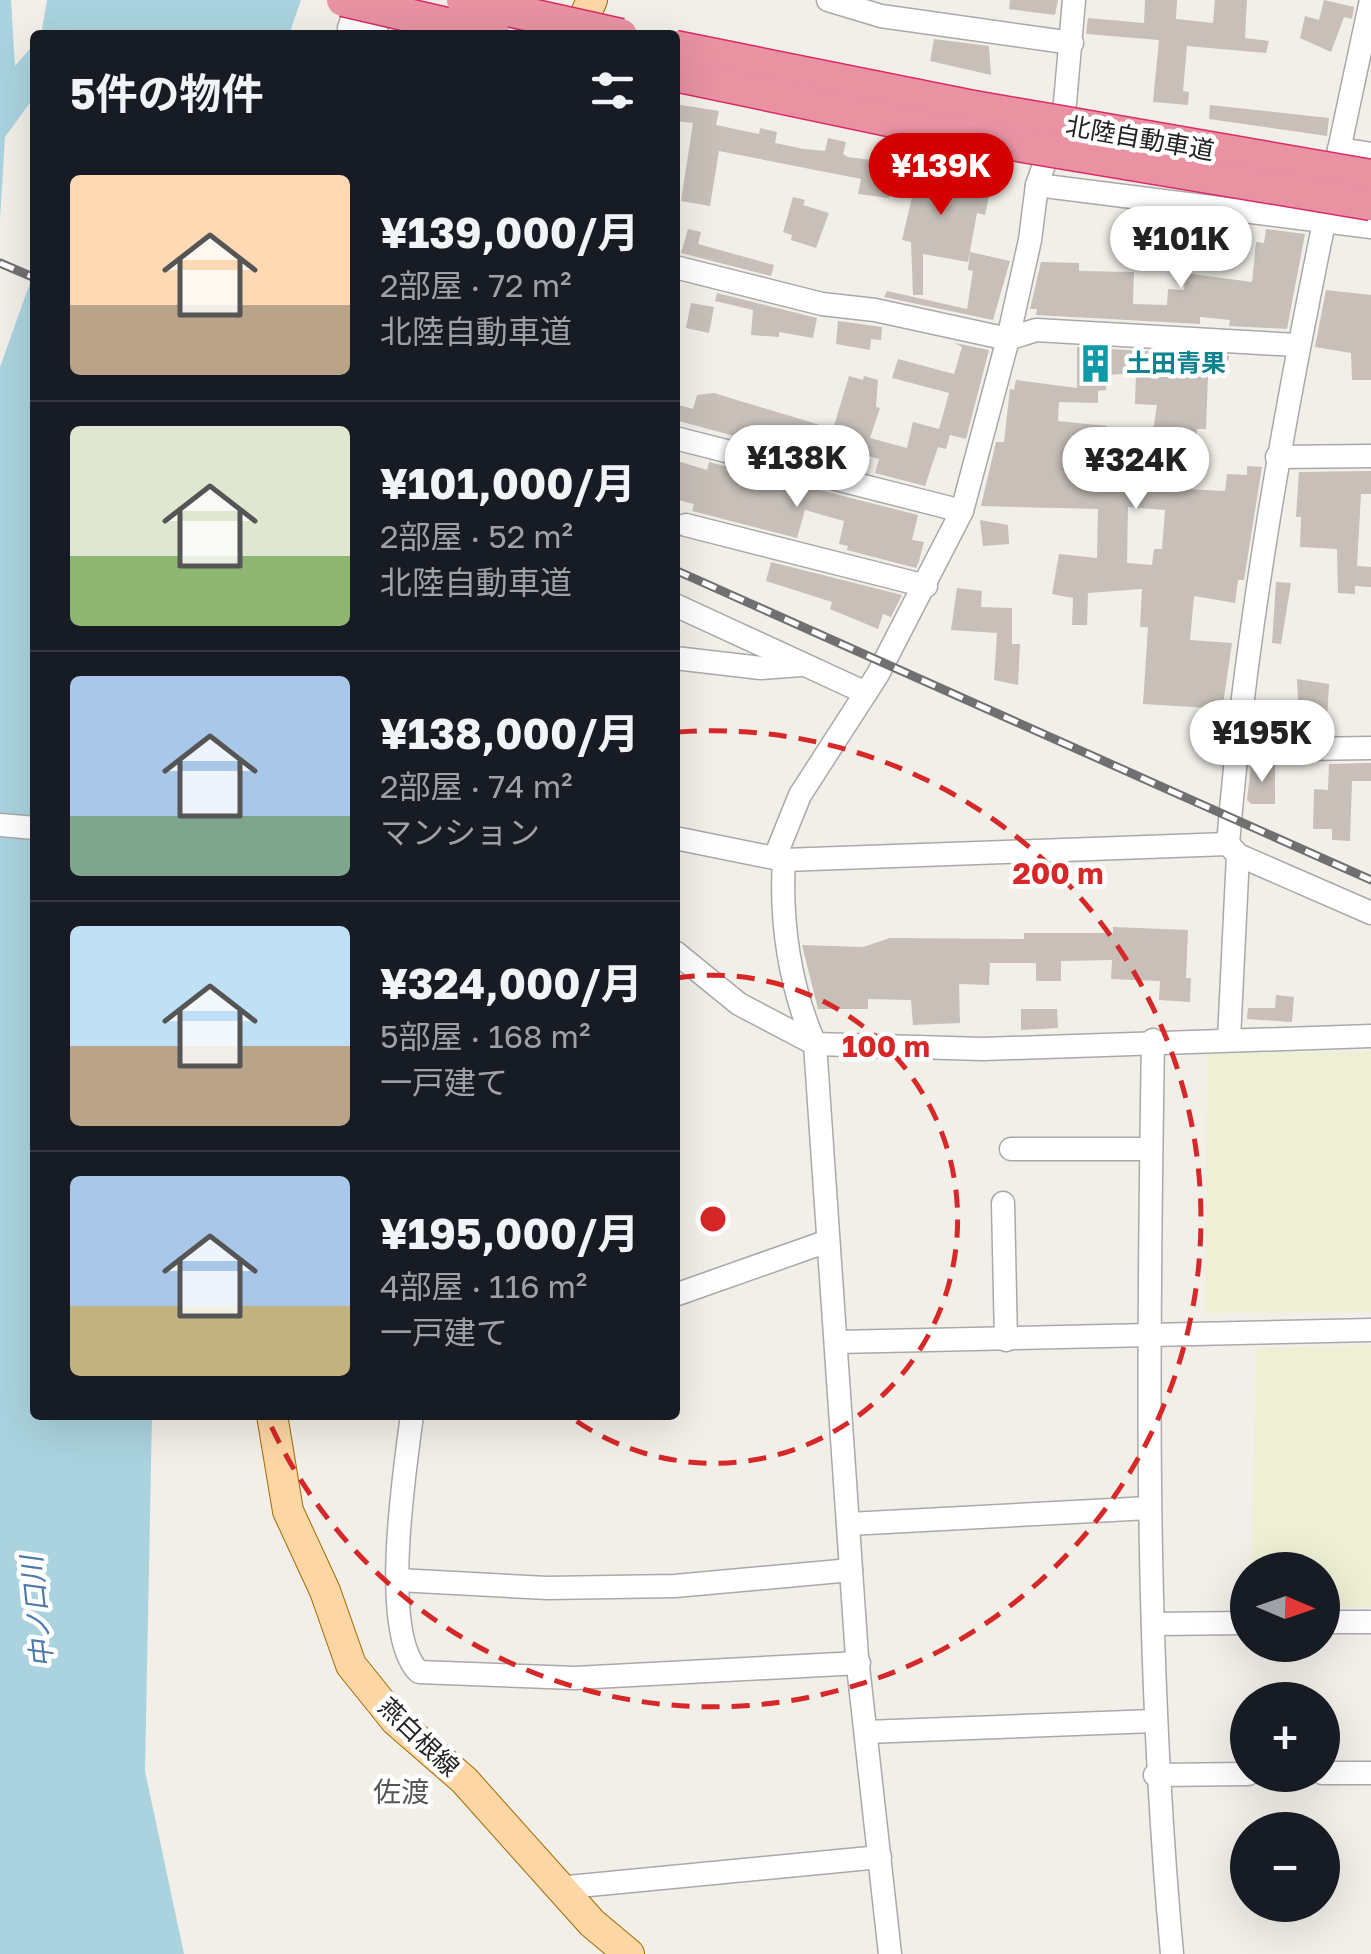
<!DOCTYPE html>
<html lang="ja">
<head>
<meta charset="utf-8">
<style>
  :root { --surface:#171b24; --page:#242831; --text:#f1f3f6; --muted:#9ea1a6; --line:#363941; --accent:#d40000 }
  body { margin:0; font-family:"Golos Text","Noto Sans JP",sans-serif; background:var(--page); color:var(--text); height:100vh; display:flex; flex-direction:column; font-size:38px; white-space:nowrap }
  * { box-sizing:border-box; margin:0 }
  p { font-size:32px; color:var(--muted) }
  .icon { flex:none; width:55px; height:55px; fill:none; stroke:currentColor; stroke-width:2; stroke-linecap:round; stroke-linejoin:round }
  .map { position:relative; flex:1; overflow:hidden }
  .panel { position:absolute; left:30px; top:30px; width:650px; height:1390px; display:flex; flex-direction:column; background:var(--surface); border-radius:10px; box-shadow:0 10px 40px #0002 }
  .panel>* { flex:none }
  .needle { width:65px; rotate:92deg }
  .fabs { position:absolute; left:1230px; top:1552px; display:grid; gap:20px }
  .fabs a { display:grid; place-items:center; width:110px; height:110px; border-radius:50%; background:var(--surface); box-shadow:0 10px 40px #0002; font-size:50px }
  .price { position:absolute; translate:-50% -85px; padding:0 22px; border-radius:35px; background:#fff; color:#222; font-size:32px; line-height:65px; filter:drop-shadow(0 2px 5px #0008) }
  .price::after { content:''; position:absolute; left:50%; top:60px; width:30px; height:22px; margin-left:-15px; background:inherit; clip-path:polygon(0 0,100% 0,50% 100%) }
  .price.selected { background:var(--accent); color:#fff }
  ul { padding:0; list-style:none }
  li { display:flex; align-items:center; gap:30px; height:250px; padding:0 40px }
  li+li { border-top:2px solid var(--line) }
  li span { display:grid; place-items:center; flex:none; width:280px; height:200px; border-radius:10px; color:#555 }
  li>.icon { margin-inline-start:auto }
  span .icon { width:120px; height:120px; fill:#fffc; stroke-width:1 }
  li b { font-size:42px }
  h2 { display:flex; justify-content:space-between; align-items:center; height:120px; padding:0 40px; font-size:42px }
  .map>svg:first-child { display:block }
  .farmland { fill:#eef0d5 }
  .water { fill:#aad3df }
  .building { fill:#c7bfb8; fill-rule:evenodd }
  .lines { fill:none; stroke-linecap:round; stroke-linejoin:round }
  .minor-casing { stroke:#a9a9a9; stroke-width:25 }
  .major-casing { stroke:#a06b00; stroke-width:32 }
  .minor { stroke:#fff; stroke-width:22 }
  .major { stroke:#fcd6a4; stroke-width:30 }
  .rail-casing { stroke:#707070; stroke-width:9 }
  .rail { stroke:#fff; stroke-width:5; stroke-dasharray:15; stroke-linecap:butt }
  .highway-bridge-casing { stroke:#dc2a67; stroke-width:35; stroke-linecap:butt }
  .highway-bridge { stroke:#e892a2; stroke-width:32 }
  .ring { fill:none; stroke:#d62828; stroke-width:5; stroke-dasharray:18 12 }
  .labels { text-anchor:middle; stroke-width:9; stroke-linejoin:round; paint-order:stroke }
  .street-label { font-size:25px; fill:#222; stroke:#fff }
  .culture-label { font-size:25px; font-weight:bold; fill:#0d838f; stroke:#fff; text-anchor:start }
  .water-label { font-size:28px; font-style:italic; fill:#4a7aab; stroke:#fff }
  .neighbourhood-label { font-size:28px; fill:#555; stroke:#fff }
  .centre { fill:#d62828; stroke:#fff; stroke-width:5 }
  .ring-label { font-size:30px; text-anchor:middle; font-weight:bold; fill:#d62828; stroke:#fff; stroke-width:9; stroke-linejoin:round; paint-order:stroke }
</style>
</head>
<body>
<div class="map">
<svg width="1371" height="1954" viewBox="0 0 1371 1954">
  <rect width="100%" height="100%" fill="#f2efe9"/>
  <g class="farmland">
    <path d="M1371,1051V1312L1205,1313L1207,1053Z"/>
    <path d="M1371,1345V1607H1323L1322,1570H1251L1256,1348Z"/>
  </g>
  <g class="water">
    <path d="M0,0H11L15,66L35,43V96L5,137L0,219Z"/>
    <path d="M47,0H301L289,35H41Z"/>
    <path d="M35,269V1415H152L145,1771L184,1954H0V367Z"/>
  </g>
  <g class="building">
    <path d="M1010,0H1058L1055,15L1009,9Z"/>
    <path d="M1145,0H1177L1176,19L1213,23L1215,0H1247L1245,38L1269,41L1266,53L1187,46L1183,91L1189,92L1188,105L1153,102L1159,40L1086,34L1088,18L1144,23Z"/>
    <path d="M1324,0L1354,7L1352,19L1344,17L1331,52L1300,38L1305,16L1319,20Z"/>
    <path d="M934,39L989,46L991,75L930,61Z"/>
    <path d="M675,104L719,111L716,125L759,134L760,128L777,132L775,143L804,149L825,151L828,138L846,142L843,154L848,157L894,163L889,198L858,194L861,179L719,151L710,206L681,201L693,123L675,121Z"/>
    <path d="M1210,105L1329,118L1327,136L1209,119Z"/>
    <path d="M932,150L943,152L937,171L944,173L942,178L990,192L985,215L977,213L968,262L923,254V295H913L911,242L902,240L919,167L926,169Z"/>
    <path d="M793,197L805,200L803,205L829,213L816,248L791,240L792,235L783,232Z"/>
    <path d="M688,229L701,232L698,244L774,265L771,276L681,253Z"/>
    <path d="M1266,229L1305,234L1287,329L1229,326L1230,320L1200,317V324L1036,315L1037,309H1030L1041,262L1079,263V271L1134,272L1133,304L1167,305L1168,289L1184,290L1185,273L1252,282L1256,242L1264,243Z"/>
    <path d="M970,252L1010,261L993,320L884,297L887,291L967,309L973,271L968,270Z"/>
    <path d="M1326,290L1371,295V380H1352L1351,353L1315,347Z"/>
    <path d="M717,293L817,318L813,338L779,332V337L751,335L753,310L715,301Z"/>
    <path d="M691,303L714,307L709,333L686,328Z"/>
    <path d="M838,321L882,327L881,340L871,339L870,350L836,344Z"/>
    <path d="M955,343L989,350L966,439L950,435L946,449L938,447L925,486L875,473L879,459L845,450L843,455L821,453L820,459L675,420V404L693,409L697,395L714,393L833,429L849,376L863,380L864,376L878,380L876,407L880,408L870,438L907,448L913,422L939,429L949,393L892,378L898,359L954,374L962,347Z"/>
    <path d="M1077,347L1229,356L1228,364L1191,363L1190,373L1208,376L1206,429H1197L1196,444L1182,443L1181,456L1156,454L1157,444H1151L1157,405L1135,404L1136,373L1107,375L1106,390L1098,391V403L1059,402L1058,421L1107,426V485L1225,491L1227,474L1247,475V466L1262,467L1244,580H1238L1235,603L1194,596L1190,640L1232,643L1223,704H1211L1210,708L1143,704L1148,627H1140L1142,589L1088,593L1087,625H1072L1073,598L1052,594L1059,554L1097,558L1098,509L981,506L996,442H1004L1010,389L1014,390L1016,380L1077,388ZM1128,507L1165,510L1162,549H1154L1152,565L1127,563Z"/>
    <path d="M681,462L707,470L709,462L918,515L912,540L924,542L919,561L916,568L847,550L848,546L839,544L844,521L805,510L797,538L692,511L694,504L675,499V465Z"/>
    <path d="M1371,471V494H1361L1357,566L1371,567V587L1355,586V594L1338,593L1337,549L1300,547L1301,517H1296L1299,472Z"/>
    <path d="M980,520L1008,525L1009,544L983,546Z"/>
    <path d="M771,562L902,595L891,617L883,614L878,629L830,609L832,602L766,581Z"/>
    <path d="M1276,582L1291,583L1281,644L1272,643Z"/>
    <path d="M957,588L982,591L981,607L1012,608V644H1020L1018,685L994,680L997,633L951,630Z"/>
    <path d="M1297,679L1329,684L1327,722L1299,721Z"/>
    <path d="M1371,763V781H1352L1350,841L1332,840V829H1313L1314,789L1328,790L1329,764Z"/>
    <path d="M1275,764V804H1251L1247,800L1251,765Z"/>
    <path d="M1113,927L1188,930L1186,978H1191L1190,1002L1159,1000L1160,981L1111,979L1112,960L1061,961V981H1036V963H990L989,985L959,984L960,1023L913,1025L911,1000L868,999V1009H818L802,945L863,947L890,938L1024,939V933H1113Z"/>
    <path d="M1276,995L1294,997L1292,1022L1247,1019L1248,1008H1275Z"/>
    <path d="M1021,1009H1057L1058,1028L1021,1030Z"/>
  </g>
  <g class="lines">
    <defs>
      <g id="minor">
        <path d="M359,0L349,28L378,35"/>
        <path d="M828,0L881,16L1072,43"/>
        <path d="M1339,149L1371,154"/>
        <path d="M1037,185L1371,227"/>
        <path d="M675,267L822,304L875,310L1008,339L1036,330L1296,345"/>
        <path d="M675,438L962,511"/>
        <path d="M1277,457L1371,456"/>
        <path d="M686,525L926,586"/>
        <path d="M675,605L866,693"/>
        <path d="M675,658L761,668L801,665"/>
        <path d="M1235,750L1371,748"/>
        <path d="M0,825L35,828"/>
        <path d="M675,838L784,860L1228,844"/>
        <path d="M1238,855L1371,913"/>
        <path d="M775,857L800,795L878,674L962,511L1008,339L1030,240L1037,185L1065,103L1074,0"/>
        <path d="M784,860C780,922 790,988 815,1044L857,1657L890,1954"/>
        <path d="M675,952L739,1004L815,1044L983,1049L1371,1036"/>
        <path d="M1229,1039L1238,855L1228,844C1251,559 1311,280 1371,0"/>
        <path d="M1153,1040C1148,1345 1144,1650 1172,1954"/>
        <path d="M1011,1149H1151"/>
        <path d="M1003,1203L1006,1340"/>
        <path d="M675,1295L828,1241"/>
        <path d="M837,1342L1371,1330"/>
        <path d="M412,1415C405,1469 379,1634 419,1672L575,1678L859,1663"/>
        <path d="M849,1524L1149,1508"/>
        <path d="M398,1580L547,1588L675,1586L851,1570"/>
        <path d="M1322,1622H1371"/>
        <path d="M1153,1624L1248,1623"/>
        <path d="M866,1732L1154,1721"/>
        <path d="M1322,1773H1371"/>
        <path d="M1155,1775L1248,1774"/>
        <path d="M558,1888L880,1857"/>
      </g>
      <g id="major">
        <path d="M576,35L592,0"/>
        <path d="M272,1415L288,1511L325,1591L351,1665L396,1721L464,1780L592,1923L629,1954"/>
      </g>
    </defs>
    <use href="#minor" class="minor-casing"/>
    <use href="#major" class="major-casing"/>
    <use href="#minor" class="minor"/>
    <use href="#major" class="major"/>
    <defs>
      <g id="rail">
        <path d="M0,263L35,278"/>
        <path d="M675,570L1371,880"/>
      </g>
    </defs>
    <use href="#rail" class="rail-casing"/>
    <use href="#rail" class="rail"/>
    <defs>
      <g id="highway-bridge">
        <path d="M343,0L494,35"/>
        <path d="M463,0L621,35"/>
        <path d="M675,47L968,106L1371,176"/>
        <path d="M675,75L970,137L1371,204"/>
      </g>
    </defs>
    <use href="#highway-bridge" class="highway-bridge-casing"/>
    <use href="#highway-bridge" class="highway-bridge"/>
  </g>
  <g class="ring">
    <path d="M677 978A244 244 0 1 1 568 1415"/>
    <path d="M679 732A488 488 0 1 1 267 1417"/>
  </g>
  <defs>
    <symbol id="building-bare" viewBox="-9 -9 18 18"><path d="M-4-6H4V6H1V3H-1V6H-4ZM-2.5-4.3h1.7v1.8h-1.7ZM.8-4.3h1.7v1.8H.8ZM-2.5-1h1.7V.8h-1.7ZM.8-1h1.7V.8H.8Z" fill="#0f9aa8" stroke="#fff" stroke-width="2.5" paint-order="stroke"/></symbol>
  </defs>
  <g fill-rule="evenodd">
    <use href="#building-bare" x="1068" y="336" width="55" height="55"/>
  </g>
  <g class="labels">
    <g class="street-label">
      <text transform="translate(1140 138) rotate(10)" y="9">北陸自動車道</text>
      <text transform="translate(419 1737) rotate(44)" y="9">燕白根線</text>
    </g>
    <g class="culture-label">
      <text x="1126" y="372">土田青果</text>
    </g>
    <g class="water-label">
      <text transform="translate(37 1612) rotate(-96)" y="10">中ノ口川</text>
    </g>
    <g class="neighbourhood-label">
      <text x="401" y="1802">佐渡</text>
    </g>
  </g>
  <circle cx="713" cy="1219" r="15" class="centre"/>
  <g class="ring-label">
    <text x="1058" y="884">200 m</text>
    <text x="886" y="1057">100 m</text>
  </g>
</svg>
<div class="fabs">
<a><svg class="needle" viewBox="-14 -14 28 28"><path d="M0-13l5 13h-10z" fill="#e53935"/><path d="M0 13l5-13h-10z" fill="#9ea1a6"/></svg></a>
<a>+</a>
<a>−</a>
</div>
<b class="price selected" style="left:941px;top:218px">¥139K</b>
<b class="price" style="left:1181px;top:291px">¥101K</b>
<b class="price" style="left:797px;top:510px">¥138K</b>
<b class="price" style="left:1136px;top:512px">¥324K</b>
<b class="price" style="left:1262px;top:785px">¥195K</b>
<section class="panel">
<h2>5件の物件<svg class="icon" aria-label="filters" viewBox="0 0 24 24"><path d="M4 7h16M4 17h16"/><circle cx="9" cy="7" r="2"/><circle cx="15" cy="17" r="2"/></svg></h2>
<ul>
<li><span style="background:linear-gradient(#ffd9b3 65%,#b9a48a 0)"><svg class="icon" aria-label="home" viewBox="0 0 24 24"><path d="M3 11l9-7 9 7M6 9v11h12V9"/></svg></span><div><b>¥139,000/月</b><p>2部屋 · 72 m²</p><p>北陸自動車道</p></div></li>
<li><span style="background:linear-gradient(#dfe7d0 65%,#8fb573 0)"><svg class="icon" aria-label="home" viewBox="0 0 24 24"><path d="M3 11l9-7 9 7M6 9v11h12V9"/></svg></span><div><b>¥101,000/月</b><p>2部屋 · 52 m²</p><p>北陸自動車道</p></div></li>
<li><span style="background:linear-gradient(#a9c7e8 70%,#7fa58c 0)"><svg class="icon" aria-label="home" viewBox="0 0 24 24"><path d="M3 11l9-7 9 7M6 9v11h12V9"/></svg></span><div><b>¥138,000/月</b><p>2部屋 · 74 m²</p><p>マンション</p></div></li>
<li><span style="background:linear-gradient(#bfe0f5 60%,#b9a48a 0)"><svg class="icon" aria-label="home" viewBox="0 0 24 24"><path d="M3 11l9-7 9 7M6 9v11h12V9"/></svg></span><div><b>¥324,000/月</b><p>5部屋 · 168 m²</p><p>一戸建て</p></div></li>
<li><span style="background:linear-gradient(#a9c7e8 65%,#c2b280 0)"><svg class="icon" aria-label="home" viewBox="0 0 24 24"><path d="M3 11l9-7 9 7M6 9v11h12V9"/></svg></span><div><b>¥195,000/月</b><p>4部屋 · 116 m²</p><p>一戸建て</p></div></li>
</ul>
</section>
</div>
</body>
</html>
